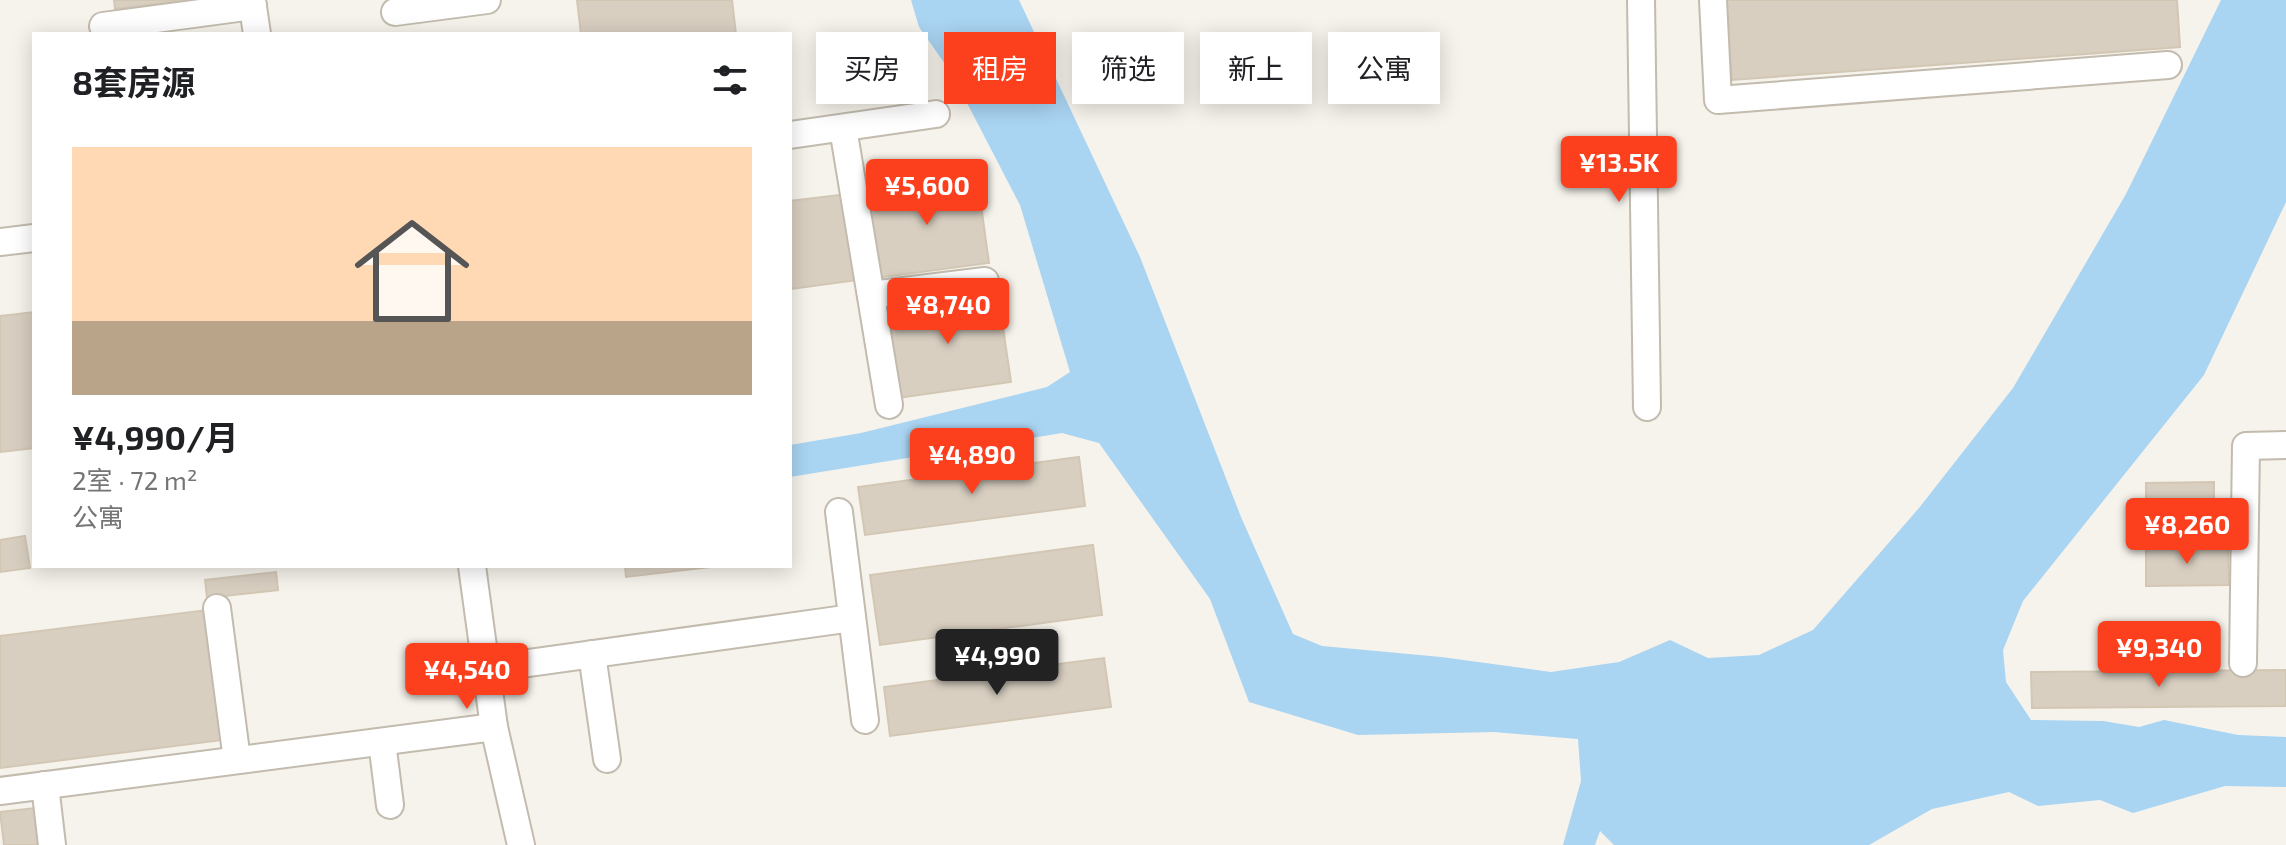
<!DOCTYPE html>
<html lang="zh">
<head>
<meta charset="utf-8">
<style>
  :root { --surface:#fff; --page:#f2f2f2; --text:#202124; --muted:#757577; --accent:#fc3f1d }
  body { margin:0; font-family:"Exo 2","Noto Sans SC",sans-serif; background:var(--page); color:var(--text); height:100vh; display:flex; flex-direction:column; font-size:30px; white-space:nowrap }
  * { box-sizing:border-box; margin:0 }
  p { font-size:26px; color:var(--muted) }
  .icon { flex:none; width:44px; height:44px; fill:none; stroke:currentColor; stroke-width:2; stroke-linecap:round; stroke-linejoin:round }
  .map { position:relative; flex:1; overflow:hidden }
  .panel { position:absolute; left:32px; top:32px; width:760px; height:536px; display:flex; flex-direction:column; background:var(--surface); border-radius:0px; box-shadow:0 4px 20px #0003 }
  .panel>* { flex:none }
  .top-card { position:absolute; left:816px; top:32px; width:760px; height:72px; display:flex; gap:16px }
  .price { position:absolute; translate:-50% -68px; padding:0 18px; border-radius:8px; background:var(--accent); color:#fff; font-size:26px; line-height:52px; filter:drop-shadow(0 2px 4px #0008) }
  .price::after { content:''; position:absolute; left:50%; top:48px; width:24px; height:18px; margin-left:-12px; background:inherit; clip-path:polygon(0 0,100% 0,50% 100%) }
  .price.on { background:#222; color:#fff }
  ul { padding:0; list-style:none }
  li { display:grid; align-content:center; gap:16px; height:424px; padding:0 40px }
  li span { display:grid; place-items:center; height:248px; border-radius:0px; color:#555 }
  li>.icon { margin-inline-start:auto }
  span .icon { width:144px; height:144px; fill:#fffc; stroke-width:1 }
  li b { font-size:34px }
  h2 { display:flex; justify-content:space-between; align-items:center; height:96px; padding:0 40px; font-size:34px }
  .chip { padding:0 28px; border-radius:0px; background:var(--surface); box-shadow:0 4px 20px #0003; font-size:28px; line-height:72px }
  .chip.on { background:var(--accent); color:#fff }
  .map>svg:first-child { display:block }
  .water { fill:#a9d4f2 }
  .building { fill:#d8cfc1; stroke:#d3c7b4; stroke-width:2 }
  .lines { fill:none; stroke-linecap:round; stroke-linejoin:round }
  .minor-casing { stroke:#c2bbae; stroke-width:30 }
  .minor { stroke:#fff; stroke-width:26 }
</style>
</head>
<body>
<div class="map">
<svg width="2286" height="845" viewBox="0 0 2286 845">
  <rect width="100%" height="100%" fill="#f6f3ec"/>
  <path class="water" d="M911,0H1019L1140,257L1241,517L1293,634L1322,646L1441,657L1551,672L1619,662L1670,640L1708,658L1759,655L1813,630L1919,508L2013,388L2126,194L2221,0H2286V202L2204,375L2023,601L2003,650L2006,682L2031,720L2103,721L2139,727L2164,720L2238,735L2286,737V787L2225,786L2133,813L2100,800L2038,806L2009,792L1932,809L1869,845H1614L1600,831L1595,845H1563L1581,781L1578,739L1494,732L1358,735L1249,702L1210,599L1099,443L1062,433L790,477V445L861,433L1047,387L1070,372L1020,205L952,74L919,27Z"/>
  <g class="building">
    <path d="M114,0H187L115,9Z"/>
    <path d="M577,0H732L736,34H581Z"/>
    <path d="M1725,0H2177L2180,47L1732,80Z"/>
    <path d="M977,176L989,263L876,278L864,192Z"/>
    <path d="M847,194L858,280L790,289V201Z"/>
    <path d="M998,294L1011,382L897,398L885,310Z"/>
    <path d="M34,312V448L0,452V316Z"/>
    <path d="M1079,457L1085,506L865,535L858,487Z"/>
    <path d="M2214,482V509L2146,510V483Z"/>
    <path d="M25,536L30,568L0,572V540Z"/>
    <path d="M1093,545L1102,615L880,645L870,575Z"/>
    <path d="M2228,545L2229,585L2146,586V546Z"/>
    <path d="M625,566H719L626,577Z"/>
    <path d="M276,572L278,590L207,598L205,580Z"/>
    <path d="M207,610L223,740L0,768V636Z"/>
    <path d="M1104,658L1111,707L890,736L884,687Z"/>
    <path d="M2286,670V706L2032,708L2031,672Z"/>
    <path d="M35,808L39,845H4L0,812Z"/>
  </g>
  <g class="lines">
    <defs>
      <g id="minor">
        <path d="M252,0L257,34"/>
        <path d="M1641,0L1647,407"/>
        <path d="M1713,0L1718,100L2168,65"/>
        <path d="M395,12L487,0"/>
        <path d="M103,26L253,6"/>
        <path d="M843,128L889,405"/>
        <path d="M790,135L936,114"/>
        <path d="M0,242L34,238"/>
        <path d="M871,295L985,281"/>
        <path d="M839,512L865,720"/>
        <path d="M472,566L494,727L521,845"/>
        <path d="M217,608L237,760"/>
        <path d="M592,654L607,759"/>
        <path d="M2243,663L2246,446L2286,445"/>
        <path d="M486,669L852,618"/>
        <path d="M382,742L390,805"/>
        <path d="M45,785L52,845"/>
        <path d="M0,791L494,727"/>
      </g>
    </defs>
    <use href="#minor" class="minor-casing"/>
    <use href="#minor" class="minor"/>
  </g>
</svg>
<b class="price" style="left:1619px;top:204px">¥13.5K</b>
<b class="price" style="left:927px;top:227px">¥5,600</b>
<b class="price" style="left:948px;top:346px">¥8,740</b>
<b class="price" style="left:972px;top:496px">¥4,890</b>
<b class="price" style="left:2187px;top:566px">¥8,260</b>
<b class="price" style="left:2159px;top:689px">¥9,340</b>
<b class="price on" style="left:997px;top:697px">¥4,990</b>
<b class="price" style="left:467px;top:711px">¥4,540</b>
<div class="top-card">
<a class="chip">买房</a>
<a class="chip on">租房</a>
<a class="chip">筛选</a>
<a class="chip">新上</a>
<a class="chip">公寓</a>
</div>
<section class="panel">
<h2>8套房源<svg class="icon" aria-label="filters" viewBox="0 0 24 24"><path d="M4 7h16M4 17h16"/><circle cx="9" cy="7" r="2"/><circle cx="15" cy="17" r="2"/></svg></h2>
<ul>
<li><span style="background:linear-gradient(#ffd9b3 70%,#b9a48a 0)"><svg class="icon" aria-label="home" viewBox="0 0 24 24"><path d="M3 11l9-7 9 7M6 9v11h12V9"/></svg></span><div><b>¥4,990/月</b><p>2室 · 72 m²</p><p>公寓</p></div></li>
</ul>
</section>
</div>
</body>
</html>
